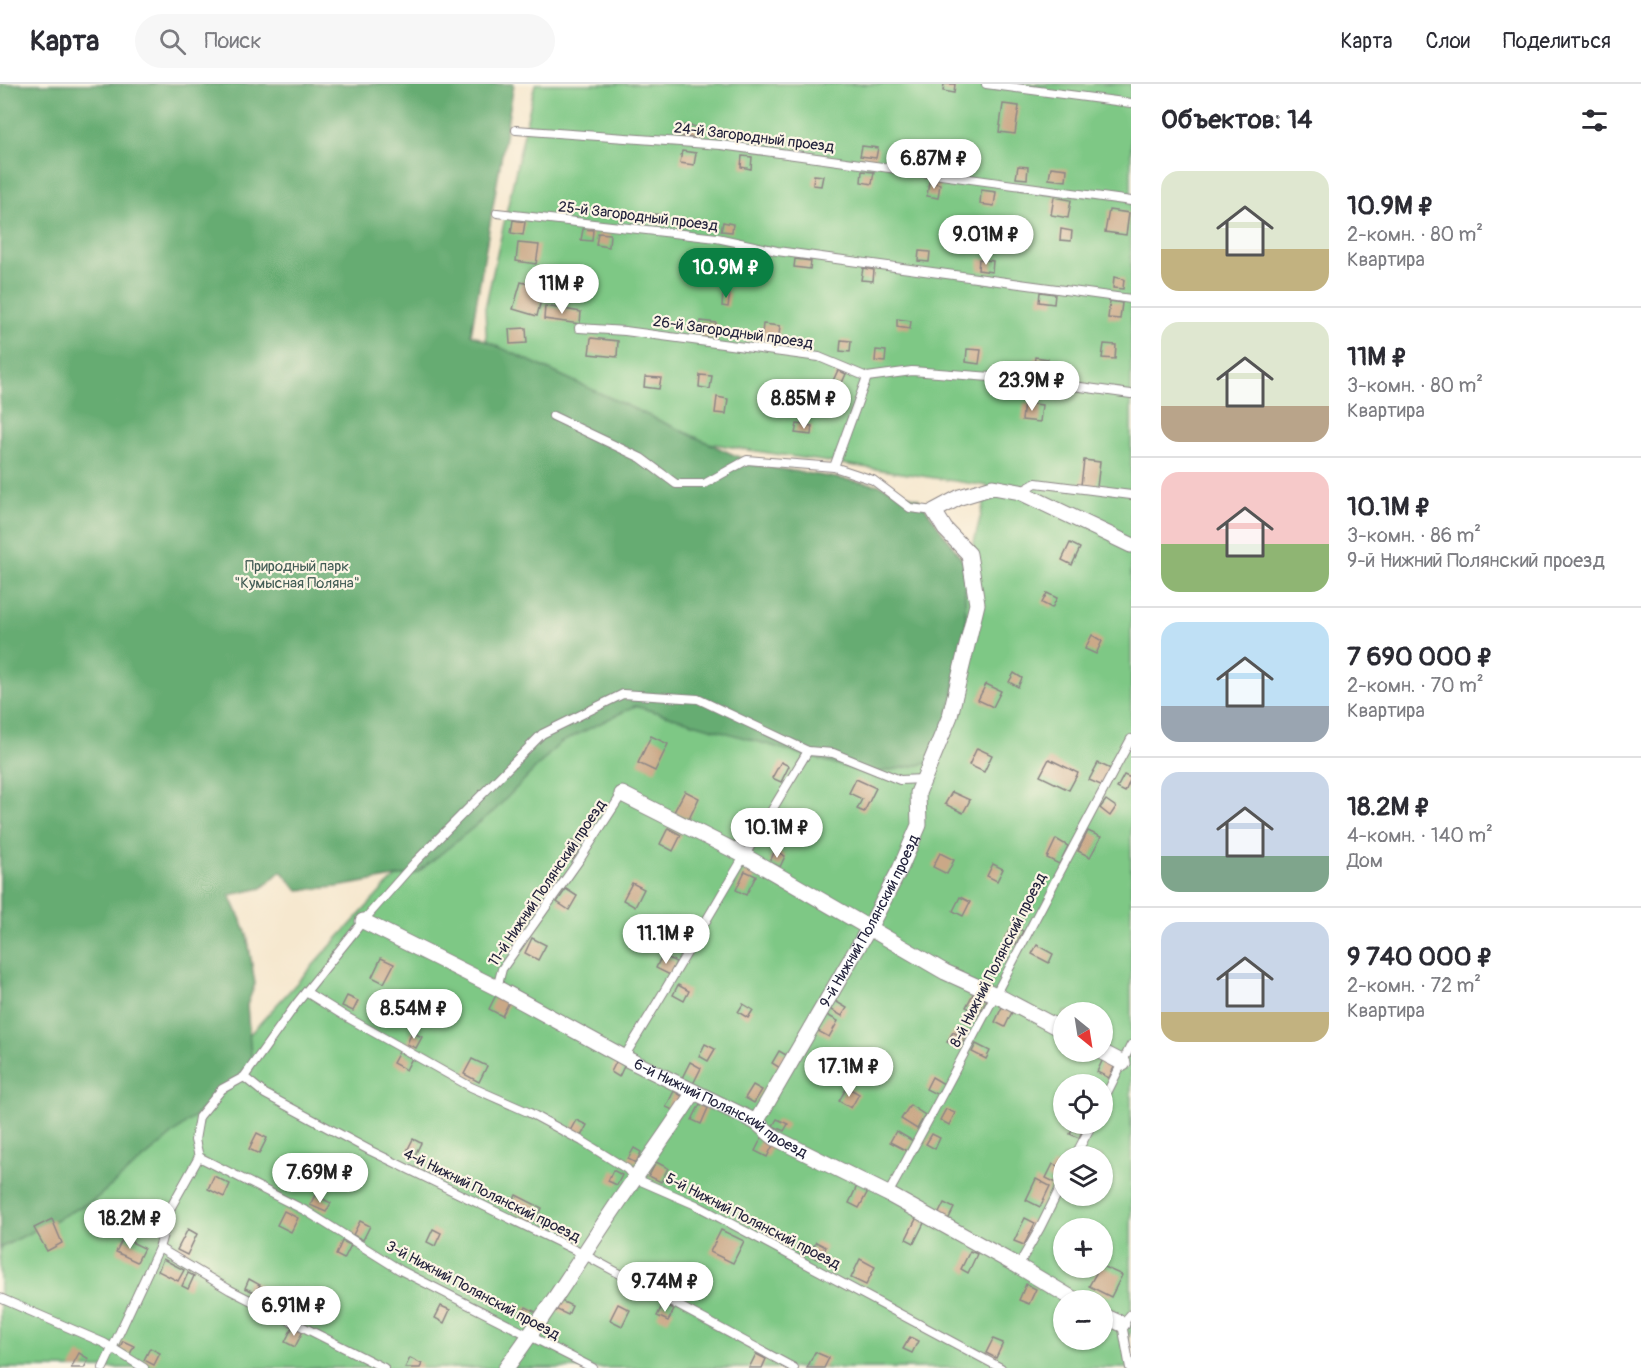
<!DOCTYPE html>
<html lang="ru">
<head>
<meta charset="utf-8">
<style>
  :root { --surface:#fff; --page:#f7f7f7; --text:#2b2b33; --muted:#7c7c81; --line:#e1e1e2; --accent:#0b8043 }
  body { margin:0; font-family:Pangolin,sans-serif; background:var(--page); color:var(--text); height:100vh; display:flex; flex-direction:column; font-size:22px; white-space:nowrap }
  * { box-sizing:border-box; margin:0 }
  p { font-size:20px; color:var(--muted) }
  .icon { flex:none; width:33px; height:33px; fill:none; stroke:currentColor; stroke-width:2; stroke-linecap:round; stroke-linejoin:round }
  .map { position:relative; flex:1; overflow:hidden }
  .drawer { display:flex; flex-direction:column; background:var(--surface); width:510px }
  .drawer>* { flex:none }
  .needle { width:39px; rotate:150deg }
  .fabs { position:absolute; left:1053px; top:918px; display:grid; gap:12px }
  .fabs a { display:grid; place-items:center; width:60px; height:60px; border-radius:50%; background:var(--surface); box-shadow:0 2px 4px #0004; font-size:30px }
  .price { position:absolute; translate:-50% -51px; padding:0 14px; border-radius:21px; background:#fff; color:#222; font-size:20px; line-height:39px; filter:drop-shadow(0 2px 3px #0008) }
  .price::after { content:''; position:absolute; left:50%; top:36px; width:18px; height:14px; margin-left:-9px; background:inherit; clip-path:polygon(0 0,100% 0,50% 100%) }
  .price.selected { background:var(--accent); color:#fff }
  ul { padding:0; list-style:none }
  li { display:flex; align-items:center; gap:18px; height:150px; padding:0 30px }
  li+li { border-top:2px solid var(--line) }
  li span { display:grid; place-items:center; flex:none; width:168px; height:120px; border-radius:18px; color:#555 }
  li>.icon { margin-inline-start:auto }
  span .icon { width:72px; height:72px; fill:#fffc; stroke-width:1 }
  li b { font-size:26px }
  h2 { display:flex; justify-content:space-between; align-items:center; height:72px; padding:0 30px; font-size:26px }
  header { display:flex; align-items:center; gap:36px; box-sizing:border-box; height:84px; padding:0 30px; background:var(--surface); border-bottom:2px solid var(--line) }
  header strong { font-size:28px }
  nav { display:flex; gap:33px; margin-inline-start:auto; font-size:21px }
  .search { width:420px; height:54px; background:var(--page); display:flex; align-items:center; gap:15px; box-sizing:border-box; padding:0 21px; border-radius:33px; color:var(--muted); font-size:22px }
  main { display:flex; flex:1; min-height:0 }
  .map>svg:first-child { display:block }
  .green { fill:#7ec885; stroke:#507560; stroke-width:1.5; fill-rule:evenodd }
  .forest { fill:#66ac72; stroke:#446756; stroke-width:1.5 }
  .building { fill:#caa887 }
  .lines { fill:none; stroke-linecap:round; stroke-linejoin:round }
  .lane-casing { stroke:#8c8585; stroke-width:10 }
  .street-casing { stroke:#8c8585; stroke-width:17 }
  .lane { stroke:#fff; stroke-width:8 }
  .street { stroke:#fff; stroke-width:15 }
  .labels { text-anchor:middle; stroke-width:4.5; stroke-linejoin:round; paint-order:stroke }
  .street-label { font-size:15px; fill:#22223b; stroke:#fcf5e5 }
  .park-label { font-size:15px; fill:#425c55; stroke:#fcf5e5 }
</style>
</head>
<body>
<header>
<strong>Карта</strong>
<div class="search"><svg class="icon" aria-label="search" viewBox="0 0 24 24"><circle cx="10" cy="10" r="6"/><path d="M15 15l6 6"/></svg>Поиск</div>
<nav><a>Карта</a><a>Слои</a><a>Поделиться</a></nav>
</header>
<main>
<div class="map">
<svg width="1131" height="1284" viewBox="0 0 1131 1284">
  <rect width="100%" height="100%" fill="#fcf5e5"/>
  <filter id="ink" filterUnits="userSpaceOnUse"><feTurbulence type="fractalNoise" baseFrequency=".0167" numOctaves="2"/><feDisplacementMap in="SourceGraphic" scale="12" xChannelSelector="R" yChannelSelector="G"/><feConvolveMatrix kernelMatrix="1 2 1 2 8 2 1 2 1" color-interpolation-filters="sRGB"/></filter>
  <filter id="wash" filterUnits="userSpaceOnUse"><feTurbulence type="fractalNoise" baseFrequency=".008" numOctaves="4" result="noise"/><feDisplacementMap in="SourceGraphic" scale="24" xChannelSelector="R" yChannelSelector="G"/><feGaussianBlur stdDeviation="1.35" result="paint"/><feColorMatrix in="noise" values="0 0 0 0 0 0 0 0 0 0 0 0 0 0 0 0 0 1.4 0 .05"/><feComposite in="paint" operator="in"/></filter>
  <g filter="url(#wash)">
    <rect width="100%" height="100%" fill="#f6e8cf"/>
    <path class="green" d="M535,0H1131V1248L1128,1253L1131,1284H0V1152L151,1058L383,805L531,669L654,600L831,679L932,628L988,402L749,366L553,332L488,285L485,224ZM1064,928H1102V968H1064ZM1064,1000H1102V1040H1064ZM1064,1072H1102V1112H1064ZM1064,1144H1102V1184H1064ZM1064,1216H1102V1256H1064Z"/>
    <path class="forest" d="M0,0H514L471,250L756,381L880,401L919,415L964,478L966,542L939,677L869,690L635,622L560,659L495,726L417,789L337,803L298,806L281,787L262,804L230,811L247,850L255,900L247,921L252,984L94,1116L0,1164Z"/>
    <g id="blocks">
      <g class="building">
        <path d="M944,0H955L954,9L943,7Z"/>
        <path d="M1003,20L1019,22L1015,50L999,48Z"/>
        <path d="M684,41L697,43L696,54L683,53Z"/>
        <path d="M862,62L878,64L876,74L860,72Z"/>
        <path d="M682,67L696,69L694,81L680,79Z"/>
        <path d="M742,72L752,73L751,85L741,83Z"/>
        <path d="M1018,82L1028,83L1027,95L1016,94Z"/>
        <path d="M1051,83L1067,85L1066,97L1049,95Z"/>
        <path d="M862,87L874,88L872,100L861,98Z"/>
        <path d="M814,91L823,92L821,102L813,101Z"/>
        <path d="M929,98L940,100L938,114L927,112Z"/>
        <path d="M981,106L996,108L994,122L980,120Z"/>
        <path d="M1054,113L1071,116L1068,134L1051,131Z"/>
        <path d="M1109,126L1129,129L1126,151L1105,148Z"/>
        <path d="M653,130L664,131L663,139L652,138Z"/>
        <path d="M513,136L525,138L523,151L511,149Z"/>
        <path d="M723,138L733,140L732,148L721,147Z"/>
        <path d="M583,145L593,146L592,157L581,156Z"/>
        <path d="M1061,145L1072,147L1071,157L1060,156Z"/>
        <path d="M598,149L610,150L609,163L596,161Z"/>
        <path d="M518,159L539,161L536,180L516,177Z"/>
        <path d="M919,167L930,168L929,178L918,177Z"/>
        <path d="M795,175L811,177L810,185L794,183Z"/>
        <path d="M979,175L993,177L992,188L978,186Z"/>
        <path d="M863,184L874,186L873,197L861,196Z"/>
        <path d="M1114,193L1124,195L1123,205L1113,204Z"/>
        <path d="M521,198L544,204L537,232L513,225Z"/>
        <path d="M723,208L730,209L728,223L722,222Z"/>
        <path d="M1040,208L1055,210L1054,220L1039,218Z"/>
        <path d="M1110,217L1122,219L1120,235L1108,234Z"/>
        <path d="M545,222L581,228L580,240L544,235Z"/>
        <path d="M897,235L911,237L910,245L897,243Z"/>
        <path d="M701,237L716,239L714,255L699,253Z"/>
        <path d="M763,240L780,242L778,260L761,258Z"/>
        <path d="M526,244L527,259L510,260L509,245Z"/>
        <path d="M591,254L618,257L617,273L589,270Z"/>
        <path d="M841,256L851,257L850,268L840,267Z"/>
        <path d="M1104,260L1116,261L1115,275L1102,274Z"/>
        <path d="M967,265L981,266L979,280L966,278Z"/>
        <path d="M876,266L886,267L885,278L875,277Z"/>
        <path d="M1035,273L1048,275L1046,290L1033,289Z"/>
        <path d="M838,286L846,290L840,303L832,299Z"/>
        <path d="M700,291L712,292L710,305L699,303Z"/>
        <path d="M645,293L661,294L659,305L644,303Z"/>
        <path d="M765,305L776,307L775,318L764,317Z"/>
        <path d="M717,313L728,315L726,330L715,329Z"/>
        <path d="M1024,319L1042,321L1040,338L1022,336Z"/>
        <path d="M797,340L812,342L811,351L795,349Z"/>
        <path d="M1084,376L1100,378L1097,403L1081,401Z"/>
        <path d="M1070,459L1080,464L1072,481L1062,476Z"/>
        <path d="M1047,509L1057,514L1052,524L1042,519Z"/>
        <path d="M1092,551L1102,557L1096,570L1085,565Z"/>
        <path d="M1014,589L1022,594L1018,603L1009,598Z"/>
        <path d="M986,600L1001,607L993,623L978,616Z"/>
        <path d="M651,652L668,660L655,687L638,679Z"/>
        <path d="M977,664L992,671L984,688L969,681Z"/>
        <path d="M1049,675L1078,689L1069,706L1040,692Z"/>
        <path d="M781,678L789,682L781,698L772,694Z"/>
        <path d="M1098,679L1111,685L1103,702L1089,696Z"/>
        <path d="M1124,691L1131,694L1125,708L1117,704Z"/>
        <path d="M856,695L876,704L864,728L857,725L862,715L849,709Z"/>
        <path d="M685,707L699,714L689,735L674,728Z"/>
        <path d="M952,708L970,716L963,729L945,720Z"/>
        <path d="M1106,716L1116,723L1110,732L1100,724Z"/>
        <path d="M668,744L681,751L673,767L660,760Z"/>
        <path d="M1088,747L1101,753L1090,773L1078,767Z"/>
        <path d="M1056,755L1068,762L1059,780L1047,774Z"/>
        <path d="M572,757L581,761L573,775L564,771Z"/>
        <path d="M775,766L785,772L780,783L770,778Z"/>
        <path d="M940,769L954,776L947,790L933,783Z"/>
        <path d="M993,780L1003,785L997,797L987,792Z"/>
        <path d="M745,787L756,792L746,811L736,806Z"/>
        <path d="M632,799L644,805L635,823L623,816Z"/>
        <path d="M566,805L577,812L569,826L557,818Z"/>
        <path d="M960,813L970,818L963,832L953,827Z"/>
        <path d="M688,836L698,840L691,853L682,849Z"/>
        <path d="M1012,841L1023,847L1016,860L1005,854Z"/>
        <path d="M532,854L546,861L538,876L525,869Z"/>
        <path d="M1037,861L1053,870L1049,879L1032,870Z"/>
        <path d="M662,871L676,878L670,891L656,884Z"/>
        <path d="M381,874L394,880L384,899L372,893Z"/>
        <path d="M678,901L689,907L684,917L673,911Z"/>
        <path d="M973,910L987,916L979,930L966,923Z"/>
        <path d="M496,911L509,918L502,932L489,925Z"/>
        <path d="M347,912L358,917L353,927L342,922Z"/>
        <path d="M835,917L847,924L842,932L830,925Z"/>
        <path d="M743,920L753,926L748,934L738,928Z"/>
        <path d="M1002,923L1012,928L1005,943L995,938Z"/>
        <path d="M827,931L838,937L829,953L818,947Z"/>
        <path d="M412,948L422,953L416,964L407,960Z"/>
        <path d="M953,948L965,955L959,965L947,958Z"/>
        <path d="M705,960L715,965L708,977L699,972Z"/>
        <path d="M976,960L990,967L986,975L972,968Z"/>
        <path d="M779,967L788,972L780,984L772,979Z"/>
        <path d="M399,968L412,974L406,986L393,979Z"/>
        <path d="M472,975L487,982L479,998L464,990Z"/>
        <path d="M1103,975L1115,981L1109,994L1097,988Z"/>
        <path d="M617,976L625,980L619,993L611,988Z"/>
        <path d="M690,978L701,984L693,1000L682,994Z"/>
        <path d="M932,993L944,1000L938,1011L926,1005Z"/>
        <path d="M753,1001L762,1006L754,1019L745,1014Z"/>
        <path d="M847,1003L859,1010L851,1024L839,1017Z"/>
        <path d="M674,1007L682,1012L675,1027L666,1023Z"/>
        <path d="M700,1020L708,1024L701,1040L692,1036Z"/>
        <path d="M910,1021L925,1031L917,1045L901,1035Z"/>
        <path d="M946,1025L955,1029L949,1041L940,1036Z"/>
        <path d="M777,1035L788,1040L784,1047L773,1042Z"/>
        <path d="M576,1036L587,1041L581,1052L570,1047Z"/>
        <path d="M1075,1040L1084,1043L1079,1054L1070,1050Z"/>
        <path d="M896,1047L913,1057L907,1067L890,1058Z"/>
        <path d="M257,1049L267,1054L259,1070L249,1065Z"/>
        <path d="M932,1050L940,1054L935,1065L926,1060Z"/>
        <path d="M762,1053L774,1059L767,1073L755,1067Z"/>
        <path d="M413,1055L421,1059L414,1073L406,1069Z"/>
        <path d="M634,1064L641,1068L636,1079L628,1075Z"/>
        <path d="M656,1078L668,1084L661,1098L649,1092Z"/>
        <path d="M1053,1080L1063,1084L1056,1099L1046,1094Z"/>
        <path d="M613,1086L622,1091L617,1101L608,1097Z"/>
        <path d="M214,1092L230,1100L224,1113L208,1105Z"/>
        <path d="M1036,1095L1050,1102L1040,1123L1026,1116Z"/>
        <path d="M857,1102L868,1107L859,1124L849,1119Z"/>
        <path d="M315,1111L331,1119L326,1128L310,1121Z"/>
        <path d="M516,1111L542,1124L536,1138L510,1125Z"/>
        <path d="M944,1119L954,1124L947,1138L937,1133Z"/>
        <path d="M284,1127L298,1134L291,1148L277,1141Z"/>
        <path d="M917,1133L925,1137L914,1159L906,1155Z"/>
        <path d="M1025,1134L1035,1139L1024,1161L1014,1157Z"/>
        <path d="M52,1135L62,1159L47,1167L34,1144Z"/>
        <path d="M360,1137L370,1142L363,1156L353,1151Z"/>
        <path d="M188,1145L197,1150L187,1171L177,1166Z"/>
        <path d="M433,1145L441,1149L435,1162L427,1158Z"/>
        <path d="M721,1146L744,1157L733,1179L710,1168Z"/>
        <path d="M123,1154L144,1164L137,1178L116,1168Z"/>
        <path d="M342,1157L351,1161L344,1175L336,1171Z"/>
        <path d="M816,1158L826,1163L819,1176L809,1171Z"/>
        <path d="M970,1167L977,1170L968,1189L961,1185Z"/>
        <path d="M163,1175L184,1186L178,1197L158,1187Z"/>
        <path d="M860,1175L875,1183L866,1201L851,1194Z"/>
        <path d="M1102,1182L1122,1191L1111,1213L1089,1202L1099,1184H1102Z"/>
        <path d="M188,1189L194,1192L188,1205L182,1202Z"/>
        <path d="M249,1195L260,1201L256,1209L245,1204Z"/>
        <path d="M1026,1200L1036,1205L1029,1220L1019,1216Z"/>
        <path d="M559,1216L572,1222L568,1231L555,1225Z"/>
        <path d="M618,1220L630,1226L622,1242L610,1236Z"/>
        <path d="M663,1220L674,1226L668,1237L657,1232Z"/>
        <path d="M441,1222L450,1226L444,1239L435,1234Z"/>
        <path d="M526,1223L536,1228L531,1238L521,1234Z"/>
        <path d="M293,1242L303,1247L295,1263L285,1258Z"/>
        <path d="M910,1253L918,1257L912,1269L903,1265Z"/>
        <path d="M993,1255L1003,1259L996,1274L986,1269Z"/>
        <path d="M123,1257L134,1262L130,1270L119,1265Z"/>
        <path d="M150,1264L160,1269L154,1281L144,1276Z"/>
        <path d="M815,1268L829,1274L824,1284H807Z"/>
        <path d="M79,1269L89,1275L84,1284H71Z"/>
        <path d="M756,1270L766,1275L762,1284H749Z"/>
        <path d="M410,1274L422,1280L420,1284H405Z"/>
      </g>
    </g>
  </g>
  <g filter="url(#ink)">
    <use href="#blocks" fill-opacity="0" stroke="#8c8585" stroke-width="1.5"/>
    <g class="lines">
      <defs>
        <g id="lane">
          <path d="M986,0L1131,19"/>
          <path d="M516,46L721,61L1131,117"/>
          <path d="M497,129L717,154L777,167L1131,215"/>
          <path d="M579,244L625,247L819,273L867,293L912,287L1030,296L1131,310"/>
          <path d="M553,332L641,374L676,400H704L747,376L834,383L873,396L910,424L934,427"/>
          <path d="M834,383L867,293"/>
          <path d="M1022,407L1036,399L1131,411"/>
          <path d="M497,904L502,885L580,775L622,710"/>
          <path d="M306,908L343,931L471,1003L528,1028L582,1057L627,1085L634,1094L696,1121L1001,1284"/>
          <path d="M624,973C687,872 745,768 808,667"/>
          <path d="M244,993L265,1010L371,1067L583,1170L794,1284"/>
          <path d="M1102,1019L1131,961"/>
          <path d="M1075,1072L1092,1040"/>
          <path d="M888,1110C972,959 1049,806 1131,655"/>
          <path d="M159,1164L230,1206L384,1284"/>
          <path d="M1018,1182L1040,1144L1064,1096"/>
          <path d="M0,1214L104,1259L144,1284"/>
          <path d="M103,1284L159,1164L171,1123L199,1073"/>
          <path d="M593,1284L400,1186L306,1127L199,1073L195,1056L199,1033L222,1005L244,993L297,919L363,837L416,777L542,650L623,610L698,615L808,667L833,669L900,696L924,695"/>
          <path d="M1130,1284L1122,1240L1131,1230"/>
        </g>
        <g id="street">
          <path d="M622,710L743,771L945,888L996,911L1064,947"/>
          <path id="s1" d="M363,837L497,904L629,976L756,1038L775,1054L888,1110L1018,1182L1075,1216"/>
          <path d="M1102,968L1123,979"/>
          <path id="s2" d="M756,1038L869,844L900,785L919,741L918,709L950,632L977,520L969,470L945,445L934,427L960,413L993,403L1020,408L1131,461"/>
          <path d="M1102,1231L1122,1240"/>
          <path d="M506,1284C543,1235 575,1183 609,1132C637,1090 667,1050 694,1008"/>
        </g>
      </defs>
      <use href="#lane" class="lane-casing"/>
      <use href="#street" class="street-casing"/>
      <use href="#lane" class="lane"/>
      <use href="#street" class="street"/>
    </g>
  </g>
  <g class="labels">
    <g class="street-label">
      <text transform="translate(754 53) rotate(7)" y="5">24-й Загородный проезд</text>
      <text transform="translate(638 132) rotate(7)" y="5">25-й Загородный проезд</text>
      <text transform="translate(733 248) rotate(8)" y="5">26-й Загородный проезд</text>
      <text transform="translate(547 799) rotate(-56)" y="5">11-й Нижний Полянский проезд</text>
      <text dy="5" stroke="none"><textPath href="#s2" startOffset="231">9-й Нижний Полянский проезд</textPath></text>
      <text transform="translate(998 876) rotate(-63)" y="5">8-й Нижний Полянский проезд</text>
      <text dy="5" stroke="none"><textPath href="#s1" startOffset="404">6-й Нижний Полянский проезд</textPath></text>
      <text transform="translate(492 1111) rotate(26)" y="5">4-й Нижний Полянский проезд</text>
      <text transform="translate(753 1137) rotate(27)" y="5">5-й Нижний Полянский проезд</text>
      <text transform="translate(473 1206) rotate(28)" y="5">3-й Нижний Полянский проезд</text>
    </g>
    <g class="park-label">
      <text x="297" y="487">Природный парк<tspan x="297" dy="17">"Кумысная Поляна"</tspan></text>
    </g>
  </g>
</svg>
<div class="fabs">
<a><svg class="needle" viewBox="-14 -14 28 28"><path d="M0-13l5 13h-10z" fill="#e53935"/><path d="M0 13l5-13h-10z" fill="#7c7c81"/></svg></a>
<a><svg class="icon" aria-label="locate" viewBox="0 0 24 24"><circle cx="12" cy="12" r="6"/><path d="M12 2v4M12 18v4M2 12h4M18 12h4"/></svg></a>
<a><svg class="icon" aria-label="layers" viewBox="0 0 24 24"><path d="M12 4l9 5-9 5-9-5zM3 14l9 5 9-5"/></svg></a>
<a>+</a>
<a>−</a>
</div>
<b class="price" style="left:934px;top:106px">6.87M ₽</b>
<b class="price" style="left:986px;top:182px">9.01M ₽</b>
<b class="price selected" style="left:726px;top:215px">10.9M ₽</b>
<b class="price" style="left:562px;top:231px">11M ₽</b>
<b class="price" style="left:1032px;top:328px">23.9M ₽</b>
<b class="price" style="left:804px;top:346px">8.85M ₽</b>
<b class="price" style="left:777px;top:775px">10.1M ₽</b>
<b class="price" style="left:666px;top:881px">11.1M ₽</b>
<b class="price" style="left:414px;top:956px">8.54M ₽</b>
<b class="price" style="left:849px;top:1014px">17.1M ₽</b>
<b class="price" style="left:320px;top:1120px">7.69M ₽</b>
<b class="price" style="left:130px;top:1166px">18.2M ₽</b>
<b class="price" style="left:665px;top:1229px">9.74M ₽</b>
<b class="price" style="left:294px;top:1253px">6.91M ₽</b>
</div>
<section class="drawer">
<h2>Объектов: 14<svg class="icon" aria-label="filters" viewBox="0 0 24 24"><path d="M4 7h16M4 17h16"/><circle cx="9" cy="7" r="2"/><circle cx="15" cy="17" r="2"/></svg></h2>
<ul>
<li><span style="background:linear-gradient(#dfe7d0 65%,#c2b280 0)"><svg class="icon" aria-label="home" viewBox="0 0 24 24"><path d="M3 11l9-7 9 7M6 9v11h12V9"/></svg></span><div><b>10.9M ₽</b><p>2-комн. · 80 m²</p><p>Квартира</p></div></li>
<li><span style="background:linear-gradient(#dfe7d0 70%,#b9a48a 0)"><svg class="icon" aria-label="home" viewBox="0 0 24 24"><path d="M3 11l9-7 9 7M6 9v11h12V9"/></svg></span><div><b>11M ₽</b><p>3-комн. · 80 m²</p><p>Квартира</p></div></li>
<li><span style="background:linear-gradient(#f6c9c9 60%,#8fb573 0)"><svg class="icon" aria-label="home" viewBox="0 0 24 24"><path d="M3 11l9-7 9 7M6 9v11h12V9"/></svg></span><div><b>10.1M ₽</b><p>3-комн. · 86 m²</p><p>9-й Нижний Полянский проезд</p></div></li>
<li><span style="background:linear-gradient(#bfe0f5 70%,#9aa5b1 0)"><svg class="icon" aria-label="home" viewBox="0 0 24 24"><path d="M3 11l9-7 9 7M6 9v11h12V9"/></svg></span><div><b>7 690 000 ₽</b><p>2-комн. · 70 m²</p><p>Квартира</p></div></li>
<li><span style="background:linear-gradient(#c9d6e8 70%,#7fa58c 0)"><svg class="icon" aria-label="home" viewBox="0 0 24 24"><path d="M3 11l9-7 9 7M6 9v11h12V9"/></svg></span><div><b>18.2M ₽</b><p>4-комн. · 140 m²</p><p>Дом</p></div></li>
<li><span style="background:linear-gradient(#c9d6e8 75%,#c2b280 0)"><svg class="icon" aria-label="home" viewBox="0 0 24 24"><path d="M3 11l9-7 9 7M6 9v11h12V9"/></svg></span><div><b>9 740 000 ₽</b><p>2-комн. · 72 m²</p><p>Квартира</p></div></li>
</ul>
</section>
</main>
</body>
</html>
